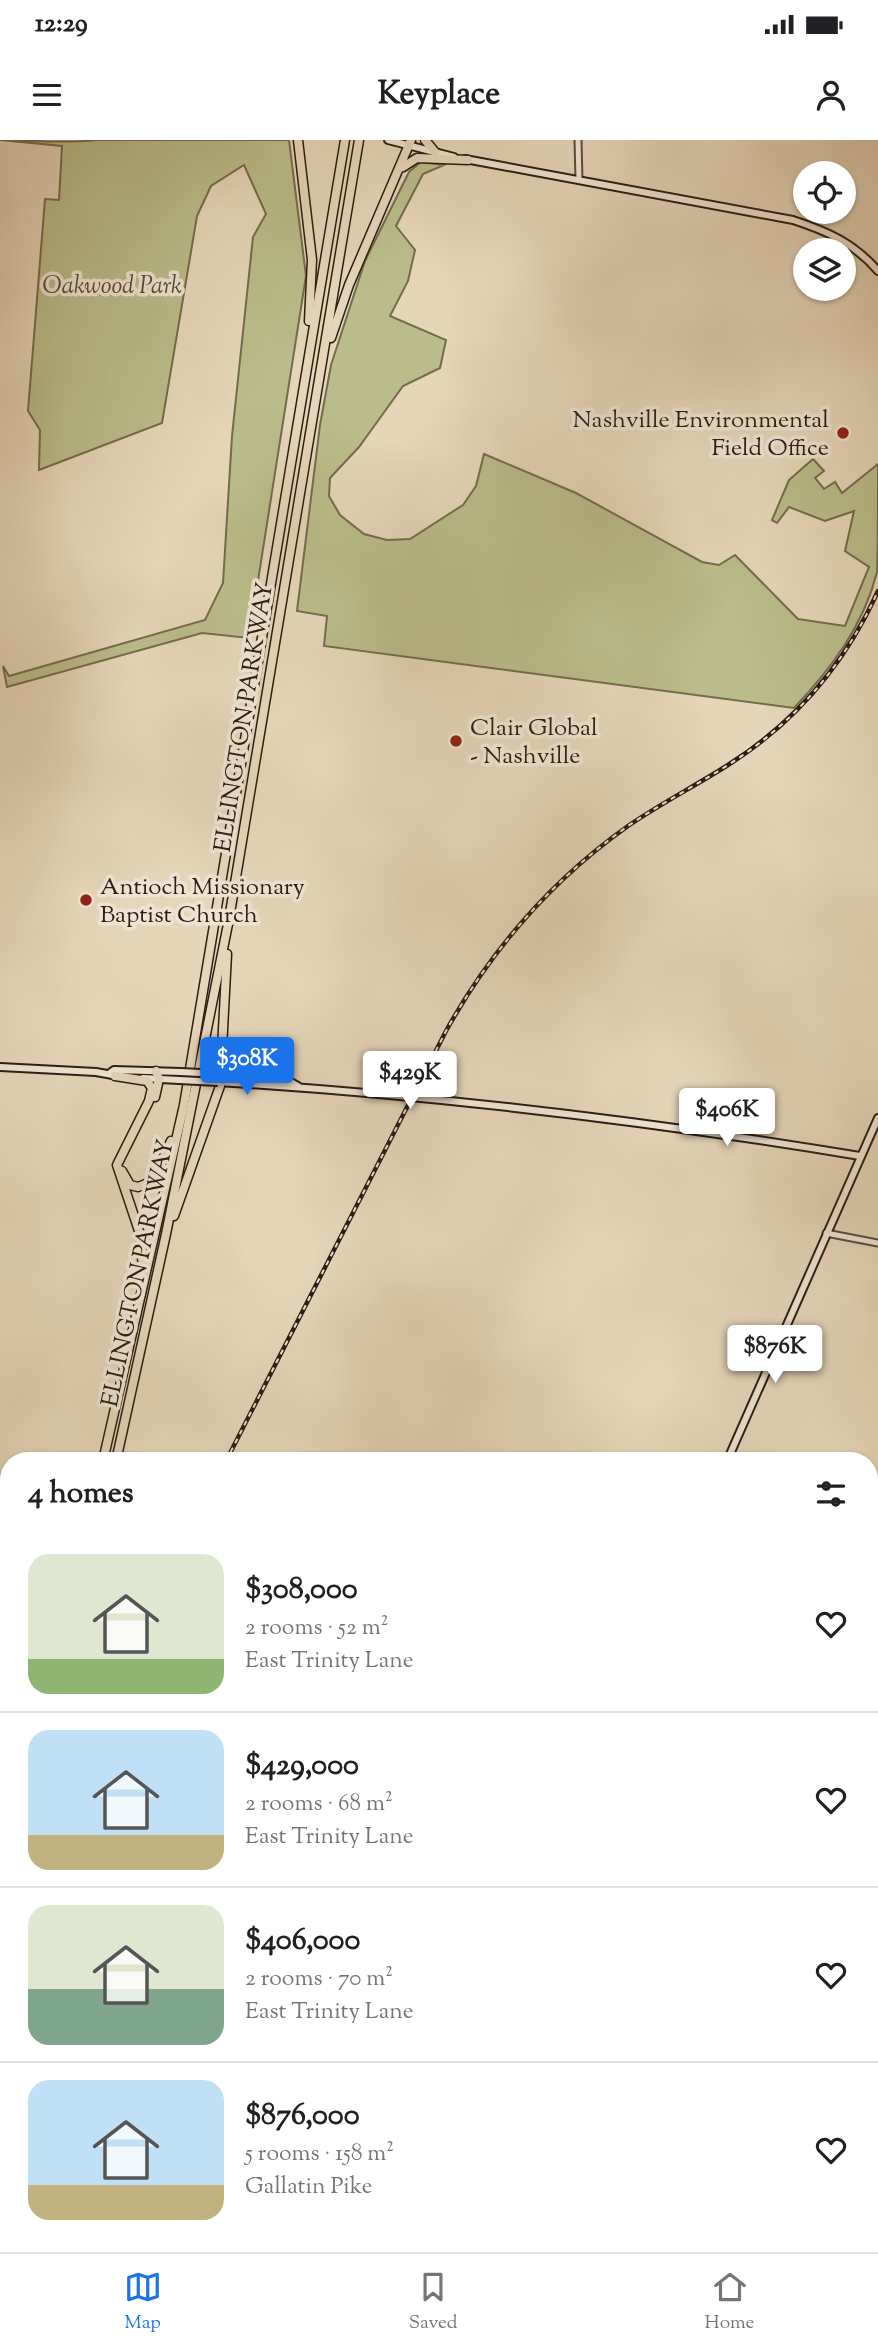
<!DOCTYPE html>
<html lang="en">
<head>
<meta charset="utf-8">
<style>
  :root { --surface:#fff; --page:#f2f2f2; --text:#202124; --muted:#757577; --line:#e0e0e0; --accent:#1a73e8 }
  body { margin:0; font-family:"Sorts Mill Goudy",serif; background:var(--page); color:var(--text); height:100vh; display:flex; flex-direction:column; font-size:26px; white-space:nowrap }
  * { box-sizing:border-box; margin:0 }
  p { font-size:23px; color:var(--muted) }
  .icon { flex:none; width:38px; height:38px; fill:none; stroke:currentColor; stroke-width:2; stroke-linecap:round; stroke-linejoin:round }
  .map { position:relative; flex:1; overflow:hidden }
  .sheet { position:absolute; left:0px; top:1312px; width:878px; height:800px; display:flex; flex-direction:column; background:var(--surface); border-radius:28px 28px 0 0; box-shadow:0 2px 5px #0004 }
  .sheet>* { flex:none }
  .tools { position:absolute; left:793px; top:21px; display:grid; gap:14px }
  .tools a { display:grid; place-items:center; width:63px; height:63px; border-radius:50%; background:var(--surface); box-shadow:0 2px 5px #0004; font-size:35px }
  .price { position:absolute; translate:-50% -60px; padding:0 16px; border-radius:7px; background:#fff; color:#222; font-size:23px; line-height:46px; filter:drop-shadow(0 2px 4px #0008) }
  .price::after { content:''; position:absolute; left:50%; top:42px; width:21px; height:16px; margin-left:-10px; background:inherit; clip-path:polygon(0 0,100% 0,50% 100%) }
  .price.selected { background:var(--accent); color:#fff }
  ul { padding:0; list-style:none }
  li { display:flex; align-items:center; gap:21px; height:175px; padding:0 28px }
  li+li { border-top:2px solid var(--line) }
  li span { display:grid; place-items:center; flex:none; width:196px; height:140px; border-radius:21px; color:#555 }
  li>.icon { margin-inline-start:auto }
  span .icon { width:84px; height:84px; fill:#fffc; stroke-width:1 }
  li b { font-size:30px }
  h2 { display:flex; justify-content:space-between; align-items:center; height:84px; padding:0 28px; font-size:30px }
  .status { display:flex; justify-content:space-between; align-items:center; height:49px; padding:0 35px; background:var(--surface); direction:ltr }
  .status svg { height:19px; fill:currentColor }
  header { display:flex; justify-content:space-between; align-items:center; height:91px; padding:0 28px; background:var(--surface); font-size:32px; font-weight:700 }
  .menu { display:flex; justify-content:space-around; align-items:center; height:98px; border-top:2px solid var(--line); background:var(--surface); font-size:19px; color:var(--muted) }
  .menu a { display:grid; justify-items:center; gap:4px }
  .menu .selected { color:var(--accent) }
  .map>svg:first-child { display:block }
  .green { fill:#bbbc8b; stroke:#746c4e; stroke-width:2 }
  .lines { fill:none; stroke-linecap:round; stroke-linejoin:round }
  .tertiary-casing { stroke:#5c4a3c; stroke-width:9 }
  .secondary-casing { stroke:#2e1c12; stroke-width:10 }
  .motorway-casing { stroke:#2e1c12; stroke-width:11 }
  .tertiary { stroke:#efe4d2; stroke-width:5 }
  .secondary { stroke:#efe4d2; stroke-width:6 }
  .motorway { stroke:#e6d5b9; stroke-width:8 }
  .rail-casing { stroke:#2e1c12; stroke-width:4.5 }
  .rail { stroke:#efe4d2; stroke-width:2; stroke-dasharray:5; stroke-linecap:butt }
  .secondary-bridge-casing { stroke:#2e1c12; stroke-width:10; stroke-linecap:butt }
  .secondary-bridge { stroke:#efe4d2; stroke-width:6 }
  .poi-dot { fill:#8f2418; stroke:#efe4d2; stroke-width:2.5 }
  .labels { text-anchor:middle; stroke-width:7; stroke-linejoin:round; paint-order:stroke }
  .park-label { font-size:24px; font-style:italic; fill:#584c36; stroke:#efe4d2 }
  .poi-label { font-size:24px; fill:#2e1c12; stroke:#efe4d2; text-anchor:start }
  .street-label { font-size:24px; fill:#2e1c12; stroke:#efe4d2 }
</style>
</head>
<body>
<div class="status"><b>12:29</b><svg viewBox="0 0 49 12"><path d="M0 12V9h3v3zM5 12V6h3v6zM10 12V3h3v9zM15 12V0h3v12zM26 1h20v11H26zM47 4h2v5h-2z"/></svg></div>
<header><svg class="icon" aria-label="menu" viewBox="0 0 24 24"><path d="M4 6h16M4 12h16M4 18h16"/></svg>Keyplace<svg class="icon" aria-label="person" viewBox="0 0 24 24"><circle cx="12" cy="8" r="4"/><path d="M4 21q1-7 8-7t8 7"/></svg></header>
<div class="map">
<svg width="878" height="2112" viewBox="0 0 878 2112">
  <rect width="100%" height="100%" fill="#e6d5b9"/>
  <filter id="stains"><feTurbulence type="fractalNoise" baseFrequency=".00286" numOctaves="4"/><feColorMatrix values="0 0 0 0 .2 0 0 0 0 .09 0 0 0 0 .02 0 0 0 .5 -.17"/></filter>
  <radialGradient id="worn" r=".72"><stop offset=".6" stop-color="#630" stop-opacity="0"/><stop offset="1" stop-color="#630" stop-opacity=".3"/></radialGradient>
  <g class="green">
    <path d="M0,0C32,0 64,4 95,0H289L306,136L249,498L202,493L7,547L3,526L9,536L205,480L223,443L232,296L253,97L266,74L244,25L211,46L197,76L162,283L39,330L40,290L28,271L45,59L59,60L62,6Z"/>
    <path d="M421,22L444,25L423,34L396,86L415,110L408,141L390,176L446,200L440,228L403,246L359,307L330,338L329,356L340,375L364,394L387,400L410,399L463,365L476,346L484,314L576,353L702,422L719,425L735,415L798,479L845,486L869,427L845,411L854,371L825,381L789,367L777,383L772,380L789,340L813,319L824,331L815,338L824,349L835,342L842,353L878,324C878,351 878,408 877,432C864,485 831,529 794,568L324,506L327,476L297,471L320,285L331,225L365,121L409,32Z"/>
  </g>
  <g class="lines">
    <defs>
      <g id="tertiary">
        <path d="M578,0L579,40"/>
        <path d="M826,1093L878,1103"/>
        <path d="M870,1526L878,1527"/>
        <path d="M0,1794L9,1795"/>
        <path d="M0,1890L9,1803"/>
        <path d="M870,1996L878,1997"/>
      </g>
      <g id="secondary">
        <path d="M388,0L454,17"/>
        <path d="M465,19L793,80C827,91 854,103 878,131"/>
        <path d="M0,927L96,932L118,936"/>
        <path d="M110,933L114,930L181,932"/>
        <path d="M219,934L291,942L298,946"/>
        <path d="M143,938L179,940"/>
        <path d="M218,942C432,955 648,981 860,1016"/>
        <path d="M727,1321L878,978"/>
        <path d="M0,1728L9,1729"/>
        <path d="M403,2112L406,2104"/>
      </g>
      <g id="motorway">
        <path d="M298,0L312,120L309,181"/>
        <path d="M425,0L435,12"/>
        <path d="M403,27L417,18L468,20"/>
        <path d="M331,198L349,145L411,0"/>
        <path d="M115,936L147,941L152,948L149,961L117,1025L141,1097L143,1133"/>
        <path d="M155,957L159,939L156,931"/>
        <path d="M122,1031L130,1045L138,1047L153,1041L171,1001"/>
        <path d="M174,1076L220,946L227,814"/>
        <path d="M103,1321L184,965L345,0"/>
        <path d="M116,1321L166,1094L229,779L359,0"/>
        <path d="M0,1971L9,1950"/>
        <path d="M0,1999L9,1981"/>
      </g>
    </defs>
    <use href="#tertiary" class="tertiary-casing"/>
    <use href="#secondary" class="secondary-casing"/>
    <use href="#motorway" class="motorway-casing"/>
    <use href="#tertiary" class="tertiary"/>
    <use href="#secondary" class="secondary"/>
    <use href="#motorway" class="motorway"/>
    <defs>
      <g id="rail">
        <path d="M226,1321L446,891C491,810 552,740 628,686C660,664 695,646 728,625C796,582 845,524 878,451"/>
        <path d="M0,1643L9,1635"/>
      </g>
    </defs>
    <use href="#rail" class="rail-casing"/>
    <use href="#rail" class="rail"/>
    <defs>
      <g id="secondary-bridge">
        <path d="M181,932L219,934"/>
        <path d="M179,940L218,942"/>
      </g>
    </defs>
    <use href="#secondary-bridge" class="secondary-bridge-casing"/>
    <use href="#secondary-bridge" class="secondary-bridge"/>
  </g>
  <g class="poi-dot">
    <circle cx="843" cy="293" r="7"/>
    <circle cx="456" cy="601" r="7"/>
    <circle cx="86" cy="760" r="7"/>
  </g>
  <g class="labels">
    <g class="park-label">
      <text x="112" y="153">Oakwood Park</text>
    </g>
    <g class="poi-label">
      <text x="829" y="287" text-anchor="end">Nashville Environmental<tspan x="829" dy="28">Field Office</tspan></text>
      <text x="470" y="595">Clair Global<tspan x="470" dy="28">- Nashville</tspan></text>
      <text x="100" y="754">Antioch Missionary<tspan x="100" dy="28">Baptist Church</tspan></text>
    </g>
    <g class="street-label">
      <text transform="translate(243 577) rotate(-81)" y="8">ELLINGTON PARKWAY</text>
      <text transform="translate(137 1133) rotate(-78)" y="8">ELLINGTON PARKWAY</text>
    </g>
  </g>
  <rect width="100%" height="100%" filter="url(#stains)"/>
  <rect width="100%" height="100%" fill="url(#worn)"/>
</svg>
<div class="tools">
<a><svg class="icon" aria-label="locate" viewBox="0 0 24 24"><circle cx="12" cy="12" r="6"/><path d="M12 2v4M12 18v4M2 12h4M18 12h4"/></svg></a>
<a><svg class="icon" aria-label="layers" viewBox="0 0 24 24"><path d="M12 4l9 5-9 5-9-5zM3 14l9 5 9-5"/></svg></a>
</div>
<b class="price selected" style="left:247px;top:957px">$308K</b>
<b class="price" style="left:410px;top:971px">$429K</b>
<b class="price" style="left:727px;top:1008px">$406K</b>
<b class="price" style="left:775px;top:1245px">$876K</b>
<section class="sheet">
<h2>4 homes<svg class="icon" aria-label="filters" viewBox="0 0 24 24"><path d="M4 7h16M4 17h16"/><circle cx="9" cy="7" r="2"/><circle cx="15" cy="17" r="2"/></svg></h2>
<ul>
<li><span style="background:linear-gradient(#dfe7d0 75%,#8fb573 0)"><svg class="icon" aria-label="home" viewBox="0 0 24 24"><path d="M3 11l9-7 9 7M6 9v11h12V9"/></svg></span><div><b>$308,000</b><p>2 rooms · 52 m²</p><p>East Trinity Lane</p></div><svg class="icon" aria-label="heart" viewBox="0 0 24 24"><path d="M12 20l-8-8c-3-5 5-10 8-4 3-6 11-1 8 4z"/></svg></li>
<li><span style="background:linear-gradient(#bfe0f5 75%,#c2b280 0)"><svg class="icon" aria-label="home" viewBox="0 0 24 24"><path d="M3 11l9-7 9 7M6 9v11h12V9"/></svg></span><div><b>$429,000</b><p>2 rooms · 68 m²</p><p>East Trinity Lane</p></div><svg class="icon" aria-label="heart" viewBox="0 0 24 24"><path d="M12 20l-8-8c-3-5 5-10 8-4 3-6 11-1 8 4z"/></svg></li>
<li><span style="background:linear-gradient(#dfe7d0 60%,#7fa58c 0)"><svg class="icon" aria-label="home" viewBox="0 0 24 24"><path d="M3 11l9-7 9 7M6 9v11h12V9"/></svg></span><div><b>$406,000</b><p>2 rooms · 70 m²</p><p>East Trinity Lane</p></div><svg class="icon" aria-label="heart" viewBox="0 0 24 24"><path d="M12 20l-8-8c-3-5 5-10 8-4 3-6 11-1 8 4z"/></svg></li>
<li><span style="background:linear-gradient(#bfe0f5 75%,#c2b280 0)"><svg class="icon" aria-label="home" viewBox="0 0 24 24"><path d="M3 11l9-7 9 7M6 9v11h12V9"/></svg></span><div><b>$876,000</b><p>5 rooms · 158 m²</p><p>Gallatin Pike</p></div><svg class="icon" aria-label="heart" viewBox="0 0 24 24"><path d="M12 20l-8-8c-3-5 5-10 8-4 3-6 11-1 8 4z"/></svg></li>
</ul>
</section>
</div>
<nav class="menu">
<a class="selected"><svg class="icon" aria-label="map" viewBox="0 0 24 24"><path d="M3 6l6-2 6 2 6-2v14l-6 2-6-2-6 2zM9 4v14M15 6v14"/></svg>Map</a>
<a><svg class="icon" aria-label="saved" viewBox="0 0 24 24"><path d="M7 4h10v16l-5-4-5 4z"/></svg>Saved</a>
<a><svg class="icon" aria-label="home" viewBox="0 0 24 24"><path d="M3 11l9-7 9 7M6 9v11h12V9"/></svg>Home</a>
</nav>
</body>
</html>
